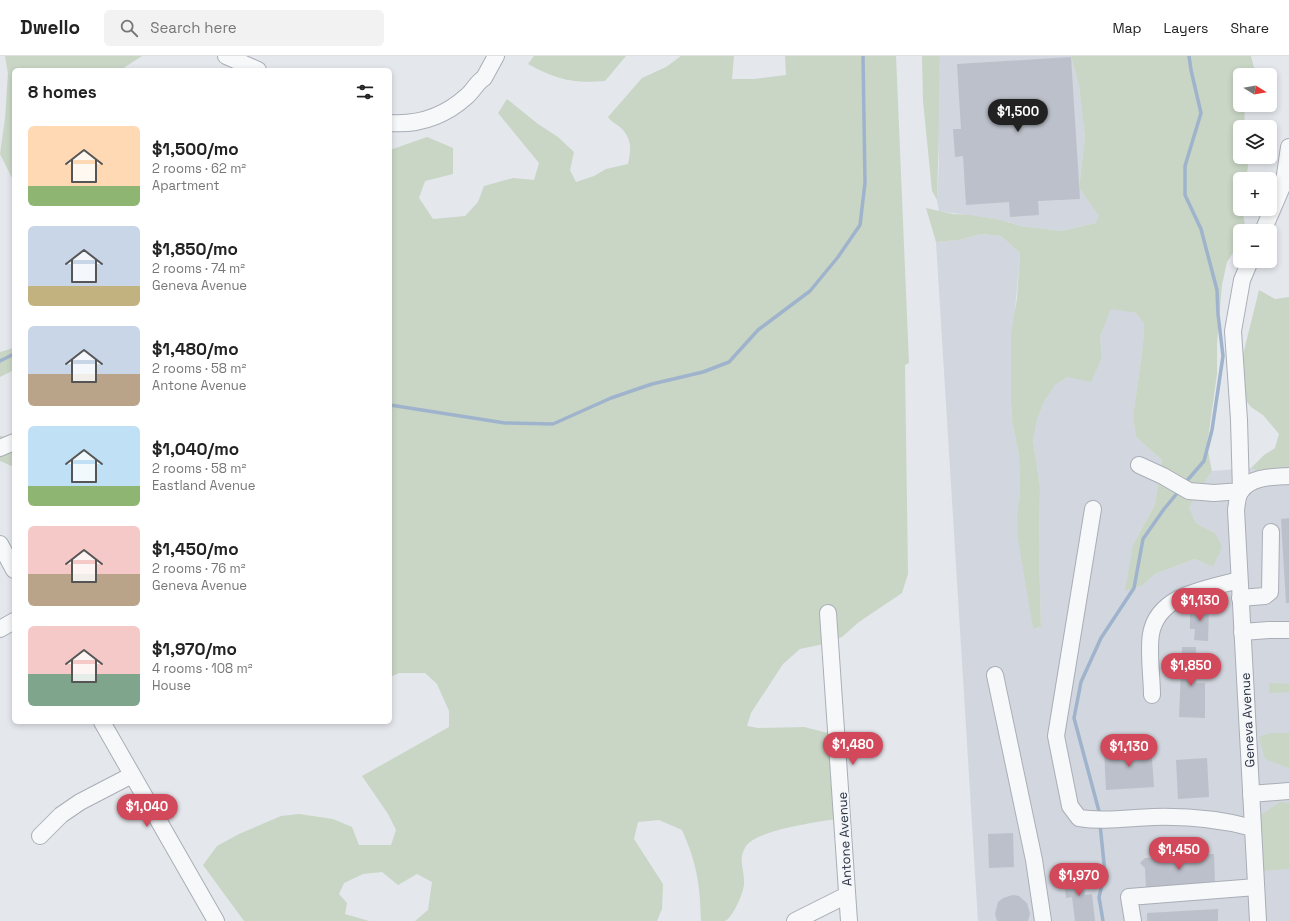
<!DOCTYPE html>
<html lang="en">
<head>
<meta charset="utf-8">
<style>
  :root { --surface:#fff; --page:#f2f2f2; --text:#222; --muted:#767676; --line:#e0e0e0; --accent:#d1495b }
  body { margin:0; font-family:"Space Grotesk",sans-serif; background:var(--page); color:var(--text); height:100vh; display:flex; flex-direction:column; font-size:15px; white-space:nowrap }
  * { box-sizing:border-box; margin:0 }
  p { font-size:13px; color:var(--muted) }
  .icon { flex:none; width:22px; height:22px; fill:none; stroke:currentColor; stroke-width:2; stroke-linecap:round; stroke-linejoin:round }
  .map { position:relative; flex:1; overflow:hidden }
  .drawer { position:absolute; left:12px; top:12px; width:380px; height:656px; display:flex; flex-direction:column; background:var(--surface); border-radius:6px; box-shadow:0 2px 6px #0003 }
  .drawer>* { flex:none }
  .needle { width:26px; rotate:101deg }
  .fabs { position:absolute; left:1233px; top:12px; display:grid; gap:8px }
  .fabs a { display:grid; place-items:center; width:44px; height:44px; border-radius:6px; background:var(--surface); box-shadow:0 2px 6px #0003; font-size:20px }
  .price { position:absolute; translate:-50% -34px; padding:0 9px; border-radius:14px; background:var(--accent); color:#fff; font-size:13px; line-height:26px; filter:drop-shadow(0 1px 2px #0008) }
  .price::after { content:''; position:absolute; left:50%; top:24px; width:12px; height:9px; margin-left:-6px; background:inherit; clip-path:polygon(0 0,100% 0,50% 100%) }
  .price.active { background:#222; color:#fff }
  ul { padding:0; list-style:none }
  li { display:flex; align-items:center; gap:12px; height:100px; padding:0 16px }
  li span { display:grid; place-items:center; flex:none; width:112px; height:80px; border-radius:6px; color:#555 }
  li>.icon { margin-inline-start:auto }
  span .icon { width:48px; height:48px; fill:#fffc; stroke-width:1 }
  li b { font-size:17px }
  h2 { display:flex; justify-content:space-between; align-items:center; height:48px; padding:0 16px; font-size:17px }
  header { display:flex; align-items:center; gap:24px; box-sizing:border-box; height:56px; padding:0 20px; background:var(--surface); border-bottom:1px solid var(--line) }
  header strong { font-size:19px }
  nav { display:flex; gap:22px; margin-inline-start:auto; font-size:14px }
  .search { width:280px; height:36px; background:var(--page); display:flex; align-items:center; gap:10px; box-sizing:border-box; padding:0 14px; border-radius:6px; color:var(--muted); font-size:15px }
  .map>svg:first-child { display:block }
  .built { fill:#d2d6de }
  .green { fill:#c9d6c5 }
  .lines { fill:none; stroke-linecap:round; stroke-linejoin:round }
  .stream { stroke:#9fb4cc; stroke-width:3.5 }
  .building { fill:#bbc0ca }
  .minor-casing { stroke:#a9aeb7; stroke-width:18 }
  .minor { stroke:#f7f8fa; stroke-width:16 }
  .labels { text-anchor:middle; stroke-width:4; stroke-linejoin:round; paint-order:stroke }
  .street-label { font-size:13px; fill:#2b3445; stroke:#f4f6f9 }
</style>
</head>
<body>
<header>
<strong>Dwello</strong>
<div class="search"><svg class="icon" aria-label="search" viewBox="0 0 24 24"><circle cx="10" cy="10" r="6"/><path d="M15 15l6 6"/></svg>Search here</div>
<nav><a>Map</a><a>Layers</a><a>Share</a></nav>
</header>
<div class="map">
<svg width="1289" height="865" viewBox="0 0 1289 865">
  <rect width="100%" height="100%" fill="#e4e7ec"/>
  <g class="built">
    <path d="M940,0H1071L1079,30L1085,82L1079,132L1100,161L1096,167L1061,175L1020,170L1001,164L939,155L937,144L939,108L937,59Z"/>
    <path d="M981,178L1001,180L1020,197L1011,300V347L1012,366L1019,399L1020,438L1017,457L1033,573L1041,571L1039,494L1040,431L1033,384L1038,361L1044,346L1055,329L1102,301L1100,281L1111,252L1136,257L1144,268L1143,289L1133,361L1136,381L1162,404L1155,448L1133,489L1143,529L1155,518L1195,503L1213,511L1215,477L1196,467L1189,451L1212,415L1251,412L1259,416L1289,414V865H978L936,186L959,184Z"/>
  </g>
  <g class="green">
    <path d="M5,0H142L125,11L124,14H14V126L0,98L5,62L8,18Z"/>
    <path d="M534,0H626L605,25C574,28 555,23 528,8Z"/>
    <path d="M681,0H734L732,23H754L786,19L785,0H896L909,307L905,309L908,518L902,537L859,566L842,581L819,589L800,593L783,608L751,657L747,670L758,672L804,671L828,677L834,722L836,763C817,766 757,774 746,790C737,804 745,814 744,828C744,836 732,863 725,865C718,865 708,865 701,865C700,828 697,808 682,774L659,764L638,766L634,783L663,828L662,853L657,865H415L428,854L432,826L417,818L398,829L382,816L363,818L344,827L339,838L347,847L345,858L369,865H244L203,809L217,790L239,778L281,760L299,758L333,763L352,771L359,789H391L396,774L388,758L362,720L449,671V655L437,628L425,617H399L390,621V94L427,81L453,92V118L425,125L419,142L433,163L465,160L478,146L484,130L513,122L534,124L539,107L498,57L507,43L538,68L558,81L574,96L570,114L576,126L594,120L606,113L628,108C631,94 632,85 623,74C618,68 613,68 608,61L642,22L666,11Z"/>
    <path d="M922,0H940C938,48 939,96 937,144L932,135L923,45Z"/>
    <path d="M1071,0H1251L1256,19H1240V49H1245L1244,71H1240V101H1247L1248,112L1245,123H1240V153H1242L1246,175H1240V186L1227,206L1222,229L1217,287V318L1207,390L1212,415L1189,451L1196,467L1215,477L1222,491L1213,511L1195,503L1155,518L1143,529L1125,535L1133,489L1155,448L1162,404L1136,381L1133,361L1143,289L1144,268L1136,257L1111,253L1100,281L1102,301L1091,326L1068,321L1055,329L1044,346L1038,361L1033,384L1040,431L1039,494L1041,571L1033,573L1018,482L1017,457L1020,438L1019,399L1012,366L1011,347V278L1017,242L1020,197L1001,180L981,178L959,184L936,186L926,152L953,158L970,159L1001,164L1020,170L1061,175L1096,167L1099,160L1079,132L1085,82L1079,30Z"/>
    <path d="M1259,234L1275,243L1289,241V414L1259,416L1251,412L1264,399L1275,392L1279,378L1263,359L1251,351L1243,341L1241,307Z"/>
    <path d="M14,292V314L0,321V296Z"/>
    <path d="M0,380L14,381V411L0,405Z"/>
    <path d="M1269,627L1289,628V636L1269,637Z"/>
    <path d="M1270,677H1289V712L1265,703L1259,681Z"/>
    <path d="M1280,746L1289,747V813L1261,815V759Z"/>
  </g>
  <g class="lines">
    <g class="stream">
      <path d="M0,305L14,298"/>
      <path d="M390,349L505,367L553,368L611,342L652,328L703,316L729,306L758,274L810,235L838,201L860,169L865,127L863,0"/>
      <path d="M1185,427L1204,405L1212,374L1223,300L1218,258L1217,234L1201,173L1185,139V110L1201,57L1191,14L1189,0"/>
      <path d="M1100,759L1074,662L1081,626L1101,582L1134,532L1143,483L1164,453L1179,435"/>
      <path d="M1100,768L1105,817L1099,841L1103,865"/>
    </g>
  </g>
  <g class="building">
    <path d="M1071,1L1080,143L1038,145L1039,159L1010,161L1009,146L966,149L963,100L955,101L953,73H961L957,8Z"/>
    <path d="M1289,462V547H1286L1281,463Z"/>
    <path d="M1190,550H1209L1208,585L1194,584L1195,573H1190Z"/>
    <path d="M1182,591H1196V627H1205V662L1179,661Z"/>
    <path d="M1151,689L1154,731L1106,734L1104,693Z"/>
    <path d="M1207,702L1209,741L1178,743L1176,704Z"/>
    <path d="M1013,777L1014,811L989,812L988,778Z"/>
    <path d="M1214,798L1215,828L1146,832L1145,812L1140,807L1145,802Z"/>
    <path d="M1082,815L1085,839L1092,838L1095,865H1075L1072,841L1066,842L1063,818Z"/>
    <path d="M1013,839L1019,840L1027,847L1030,858L1028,865H997L995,858L998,846L1003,842Z"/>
    <path d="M1218,853V865H1147V857Z"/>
  </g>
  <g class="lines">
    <defs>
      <g id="minor">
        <path d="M226,0L258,14"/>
        <path d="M390,67C419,69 445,60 467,40C473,35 477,26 484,22L496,0"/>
        <path d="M1263,175L1284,126L1289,91"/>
        <path d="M0,392L14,386"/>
        <path d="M1139,409L1163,420L1189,435L1214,437L1241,435L1239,364L1233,275L1242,224L1250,205"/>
        <path d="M1093,453L1056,680L1070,750L1079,762C1103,766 1128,762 1153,761C1187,760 1220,763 1253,772"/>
        <path d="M0,488L14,514"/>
        <path d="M1240,542L1265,540L1270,536L1271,476"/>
        <path d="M828,557L849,865"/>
        <path d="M0,573L14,565"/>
        <path d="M1242,576L1269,574H1289"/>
        <path d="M995,619L1034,804L1043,865"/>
        <path d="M1152,639C1152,621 1148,596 1151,578C1158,538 1207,533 1239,524"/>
        <path d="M102,666L216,865"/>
        <path d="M1251,738L1289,735"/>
        <path d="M40,780L61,759L80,746L132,719"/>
        <path d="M795,865L847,839"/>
        <path d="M1133,865L1129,841L1256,831"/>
        <path d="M1258,865L1236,454C1237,448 1237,440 1241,435C1251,420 1274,421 1289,420"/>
      </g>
    </defs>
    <use href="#minor" class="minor-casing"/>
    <use href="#minor" class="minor"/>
  </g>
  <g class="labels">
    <g class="street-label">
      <text transform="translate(1247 664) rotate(-93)" y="5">Geneva Avenue</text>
      <text transform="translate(844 783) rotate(-93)" y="5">Antone Avenue</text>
    </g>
  </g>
</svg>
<div class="fabs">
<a><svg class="needle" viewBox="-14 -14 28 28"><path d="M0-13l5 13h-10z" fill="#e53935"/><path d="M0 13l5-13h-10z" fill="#767676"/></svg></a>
<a><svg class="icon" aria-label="layers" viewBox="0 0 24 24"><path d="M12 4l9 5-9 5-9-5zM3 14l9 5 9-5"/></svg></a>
<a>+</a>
<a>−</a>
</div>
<b class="price active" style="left:1018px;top:77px">$1,500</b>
<b class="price" style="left:1200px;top:566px">$1,130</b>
<b class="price" style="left:1191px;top:631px">$1,850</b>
<b class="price" style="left:853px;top:710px">$1,480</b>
<b class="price" style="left:1129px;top:712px">$1,130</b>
<b class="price" style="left:147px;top:772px">$1,040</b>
<b class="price" style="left:1179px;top:815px">$1,450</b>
<b class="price" style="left:1079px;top:841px">$1,970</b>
<section class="drawer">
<h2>8 homes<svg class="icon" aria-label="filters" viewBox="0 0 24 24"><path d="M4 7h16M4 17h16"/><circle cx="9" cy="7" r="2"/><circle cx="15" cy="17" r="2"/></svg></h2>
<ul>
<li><span style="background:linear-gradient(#ffd9b3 75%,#8fb573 0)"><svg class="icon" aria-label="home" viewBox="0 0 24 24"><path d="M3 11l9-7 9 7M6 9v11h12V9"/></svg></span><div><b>$1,500/mo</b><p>2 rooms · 62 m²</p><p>Apartment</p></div></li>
<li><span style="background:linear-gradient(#c9d6e8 75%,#c2b280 0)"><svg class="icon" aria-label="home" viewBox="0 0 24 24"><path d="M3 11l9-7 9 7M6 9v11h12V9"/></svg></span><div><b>$1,850/mo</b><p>2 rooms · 74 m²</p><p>Geneva Avenue</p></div></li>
<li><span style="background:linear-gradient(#c9d6e8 60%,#b9a48a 0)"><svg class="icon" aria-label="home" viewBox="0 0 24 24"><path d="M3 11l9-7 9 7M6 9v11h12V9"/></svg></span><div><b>$1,480/mo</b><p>2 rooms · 58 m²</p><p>Antone Avenue</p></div></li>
<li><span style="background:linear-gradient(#bfe0f5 75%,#8fb573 0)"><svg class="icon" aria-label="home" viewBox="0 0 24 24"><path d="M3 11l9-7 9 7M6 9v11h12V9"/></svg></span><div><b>$1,040/mo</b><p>2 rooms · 58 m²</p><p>Eastland Avenue</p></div></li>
<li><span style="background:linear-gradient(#f6c9c9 60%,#b9a48a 0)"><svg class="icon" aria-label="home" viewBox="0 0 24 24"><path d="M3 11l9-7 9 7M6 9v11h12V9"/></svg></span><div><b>$1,450/mo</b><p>2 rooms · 76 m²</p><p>Geneva Avenue</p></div></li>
<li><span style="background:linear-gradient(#f6c9c9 60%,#7fa58c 0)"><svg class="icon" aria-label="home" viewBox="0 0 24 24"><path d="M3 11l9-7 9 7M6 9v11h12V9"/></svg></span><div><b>$1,970/mo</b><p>4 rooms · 108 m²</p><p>House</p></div></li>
</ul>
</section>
</div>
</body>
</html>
